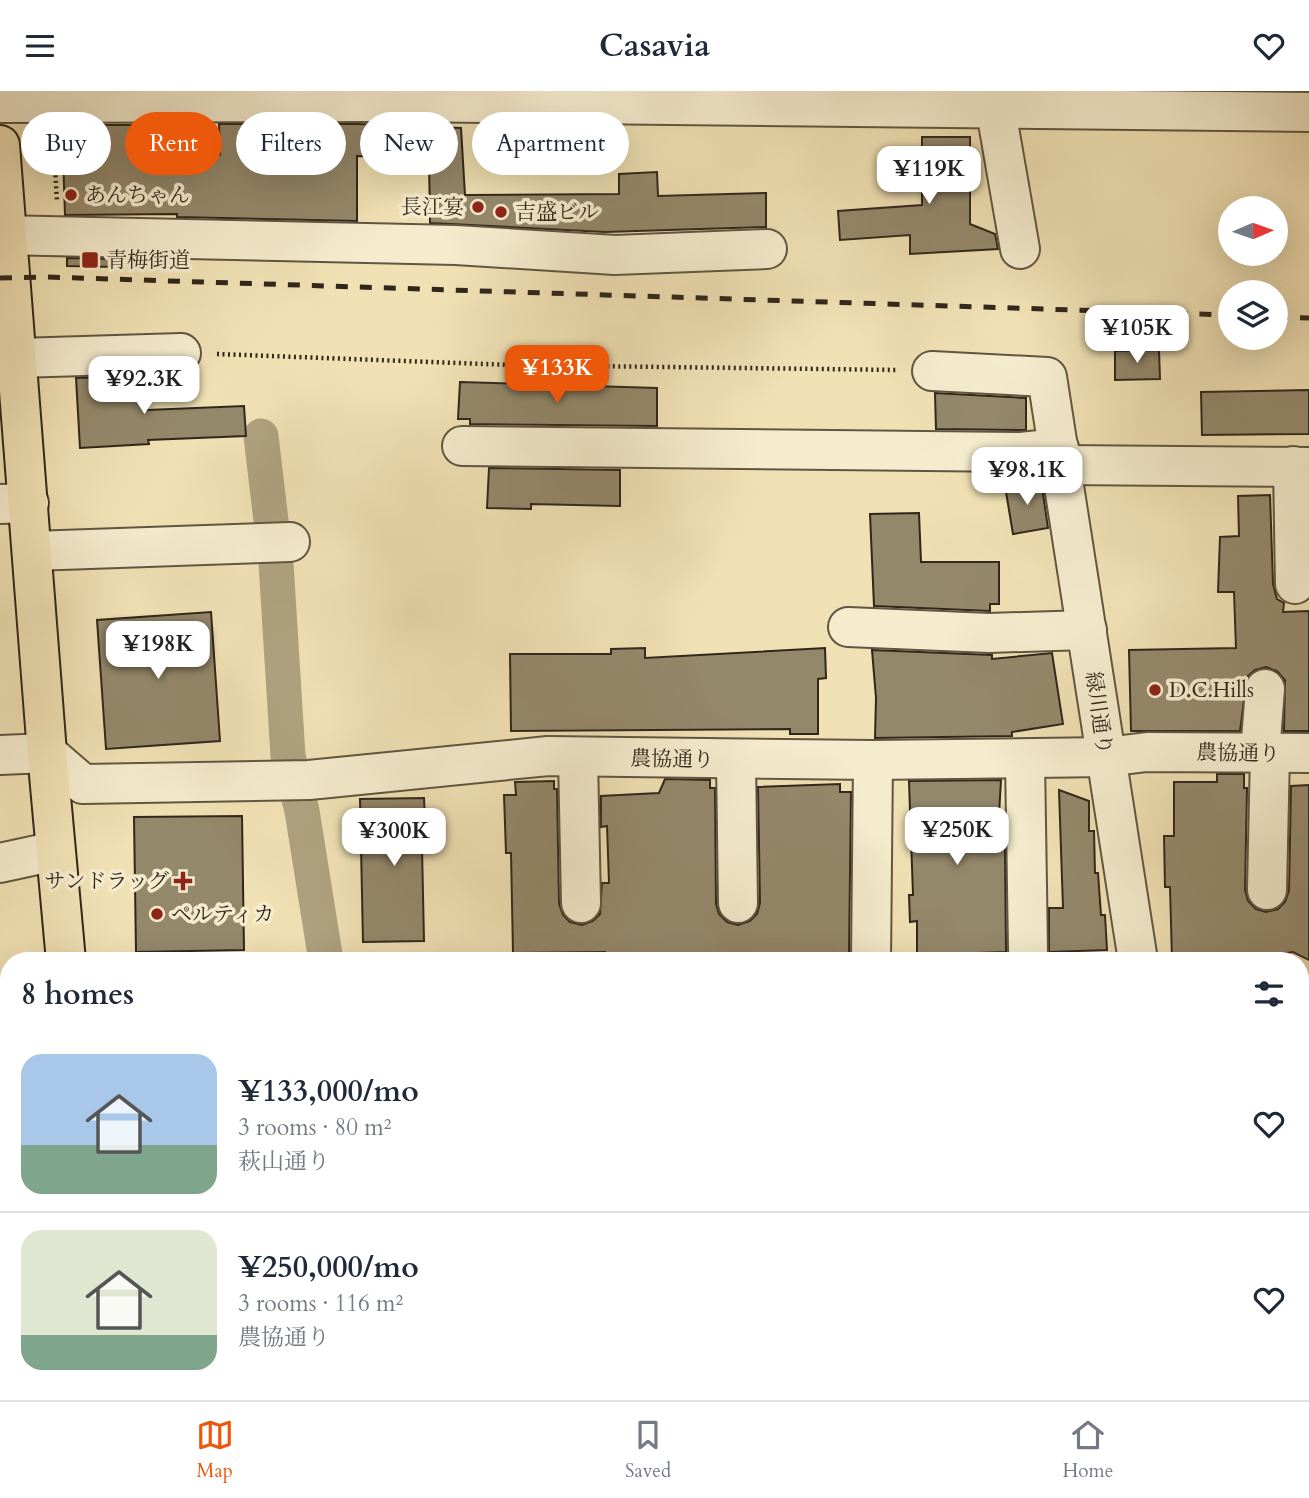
<!DOCTYPE html>
<html lang="en">
<head>
<meta charset="utf-8">
<style>
  :root { --surface:#fff; --page:#f6f6f7; --text:#1f2937; --muted:#747a83; --line:#e0e1e3; --accent:#ea580c }
  body { margin:0; font-family:Cardo,"Noto Serif JP",serif; background:var(--page); color:var(--text); height:100vh; display:flex; flex-direction:column; font-size:26px; white-space:nowrap }
  * { box-sizing:border-box; margin:0 }
  p { font-size:23px; color:var(--muted) }
  .icon { flex:none; width:38px; height:38px; fill:none; stroke:currentColor; stroke-width:2; stroke-linecap:round; stroke-linejoin:round }
  .map { position:relative; flex:1; overflow:hidden }
  .drawer { position:absolute; left:0px; top:861px; width:1309px; height:448px; display:flex; flex-direction:column; background:var(--surface); border-radius:28px 28px 0 0; box-shadow:0 7px 28px #0002 }
  .drawer>* { flex:none }
  .banner { position:absolute; left:21px; top:21px; width:700px; height:63px; display:flex; gap:14px }
  .needle { width:46px; rotate:88deg }
  .tools { position:absolute; left:1218px; top:105px; display:grid; gap:14px }
  .tools a { display:grid; place-items:center; width:70px; height:70px; border-radius:50%; background:var(--surface); box-shadow:0 7px 28px #0002; font-size:35px }
  .price { position:absolute; translate:-50% -60px; padding:0 16px; border-radius:14px; background:#fff; color:#222; font-size:23px; line-height:46px; filter:drop-shadow(0 2px 4px #0008) }
  .price::after { content:''; position:absolute; left:50%; top:42px; width:21px; height:16px; margin-left:-10px; background:inherit; clip-path:polygon(0 0,100% 0,50% 100%) }
  .price.on { background:var(--accent); color:#fff }
  ul { padding:0; list-style:none }
  li { display:flex; align-items:center; gap:21px; height:175px; padding:0 21px }
  li+li { border-top:2px solid var(--line) }
  li span { display:grid; place-items:center; flex:none; width:196px; height:140px; border-radius:21px; color:#555 }
  li>.icon { margin-inline-start:auto }
  span .icon { width:84px; height:84px; fill:#fffc; stroke-width:1 }
  li b { font-size:30px }
  h2 { display:flex; justify-content:space-between; align-items:center; height:84px; padding:0 21px; font-size:30px }
  .tag { padding:0 24px; border-radius:32px; background:var(--surface); box-shadow:0 7px 28px #0002; font-size:24px; line-height:63px }
  .tag.on { background:var(--accent); color:#fff }
  header { display:flex; justify-content:space-between; align-items:center; height:91px; padding:0 21px; background:var(--surface); font-size:32px; font-weight:800 }
  .dock { display:flex; justify-content:space-around; align-items:center; height:98px; border-top:2px solid var(--line); background:var(--surface); font-size:19px; color:var(--muted) }
  .dock a { display:grid; justify-items:center; gap:4px }
  .dock .on { color:var(--accent) }
  .map>svg:first-child { display:block }
  .green { fill:#cfc19a; stroke:#80745a; stroke-width:2 }
  .lines { fill:none; stroke-linecap:round; stroke-linejoin:round }
  .canal { stroke:#afa280; stroke-width:35 }
  .building { fill:#94886b; stroke:#30271b; stroke-width:2 }
  .minor-casing { stroke:#605641; stroke-width:42 }
  .major-casing { stroke:#30271b; stroke-width:42 }
  .path { stroke:#30271b; stroke-width:4.5; stroke-dasharray:2 3.5; stroke-linecap:butt }
  .minor { stroke:#f5ecce; stroke-width:38 }
  .major { stroke:#f0e1b4; stroke-width:38 }
  .rail { stroke:#30271b; stroke-width:5; stroke-dasharray:12 12; stroke-linecap:butt }
  .poi-dot { fill:#8f2418; stroke:#f5ecce; stroke-width:2.5 }
  .labels { text-anchor:middle; stroke-width:7; stroke-linejoin:round; paint-order:stroke }
  .poi-label { font-size:21px; fill:#30271b; stroke:#f5ecce; text-anchor:start }
  .street-label { font-size:21px; fill:#30271b; stroke:#f5ecce }
</style>
</head>
<body>
<header><svg class="icon" aria-label="menu" viewBox="0 0 24 24"><path d="M4 6h16M4 12h16M4 18h16"/></svg>Casavia<svg class="icon" aria-label="heart" viewBox="0 0 24 24"><path d="M12 20l-8-8c-3-5 5-10 8-4 3-6 11-1 8 4z"/></svg></header>
<div class="map">
<svg width="1309" height="1309" viewBox="0 0 1309 1309">
  <rect width="100%" height="100%" fill="#f0e1b4"/>
  <filter id="stains"><feTurbulence type="fractalNoise" baseFrequency=".00286" numOctaves="4"/><feColorMatrix values="0 0 0 0 .2 0 0 0 0 .09 0 0 0 0 .02 0 0 0 .5 -.17"/></filter>
  <radialGradient id="worn" r=".72"><stop offset=".6" stop-color="#630" stop-opacity="0"/><stop offset="1" stop-color="#630" stop-opacity=".3"/></radialGradient>
  <rect class="green" x="631" y="1300" width="85" height="9"/>
  <g class="lines">
    <g class="canal">
      <path d="M261,345L276,472L288,665L302,720L326,870"/>
      <path d="M0,1076L9,1121"/>
      <path d="M9,1200L3,1215L9,1309"/>
      <path d="M361,1300L362,1309"/>
    </g>
  </g>
  <g class="building">
    <path d="M219,33H357L461,37L465,104L619,103V83L657,81L658,105L766,102V136L605,141L430,132L429,66L357,65V130L177,126V123L65,124L62,34H143L144,50H150V66L220,64Z"/>
    <path d="M922,46H970V133L995,143L998,158L910,163V144L840,149L838,120L922,114Z"/>
    <path d="M67,167L117,168V176L67,175Z"/>
    <path d="M1159,259L1160,288L1115,289V260Z"/>
    <path d="M144,285L147,319L244,315L246,345L148,349L149,353L80,357L76,287Z"/>
    <path d="M460,291L657,297V335L470,333V328H458Z"/>
    <path d="M1309,299V343L1202,344L1201,301Z"/>
    <path d="M935,302L1026,307V339L936,338Z"/>
    <path d="M489,377L620,379V415L531,413V418L487,417Z"/>
    <path d="M1041,389L1048,437L1013,443L1005,395Z"/>
    <path d="M1270,404L1273,493L1277,508L1284,512L1283,521L1309,520V640H1284L1285,589L1277,580L1266,576L1255,579L1247,586L1240,640H1131L1129,559L1236,557L1234,501H1218L1220,446L1239,445L1238,405Z"/>
    <path d="M919,422L921,471H999V513H990V520L874,515L870,423Z"/>
    <path d="M211,521L220,650L106,658L97,529Z"/>
    <path d="M645,557V567L825,557L826,587L818,588V643H790V638L511,640L510,563H611V558Z"/>
    <path d="M872,559L992,564V568L1052,562L1063,633L1012,641V645L875,647L876,607Z"/>
    <path d="M1217,683H1244V697H1247L1245,799L1248,810L1256,818L1266,821L1278,818L1285,811L1289,800L1291,695L1309,694V869L1293,861L1259,866L1172,867L1170,796H1165L1164,745H1174V691H1217Z"/>
    <path d="M665,688L710,689V697H715L716,813L719,823L727,831L738,834L750,830L757,823L760,812L758,696L840,693V701H851L849,863L605,866V861L513,862L511,762H506L504,704H516L515,691L554,690V698H557L559,813L563,824L570,831L582,834L593,830L600,823L602,792H609L607,735L601,736V705L659,702Z"/>
    <path d="M1001,689L997,758H1005L1006,861L917,864V830L910,831L909,804H913L909,690Z"/>
    <path d="M1059,699L1089,710V740H1094L1095,782H1098L1101,824H1105L1107,859L1049,861V817H1063Z"/>
    <path d="M424,707L425,730H437L438,756H422L424,850L363,851L360,708Z"/>
    <path d="M242,725L244,859L136,861L134,726Z"/>
  </g>
  <g class="lines">
    <defs>
      <g id="minor">
        <path d="M0,12L395,11L1309,21"/>
        <path d="M996,20L1020,158"/>
        <path d="M0,144L456,154L615,164L767,158"/>
        <path d="M18,267L181,262"/>
        <path d="M932,280L1047,286L1138,870"/>
        <path d="M462,355L1021,361L1059,357"/>
        <path d="M1061,374L1309,376"/>
        <path d="M1293,375L1295,493"/>
        <path d="M0,413L29,412"/>
        <path d="M32,460L290,451"/>
        <path d="M848,536L989,542L1087,539"/>
        <path d="M1260,662L1265,598"/>
        <path d="M0,664L47,662L83,693L309,689L548,665L873,669L1106,666L1147,661L1309,662"/>
        <path d="M578,666L581,812"/>
        <path d="M1025,668L1028,859"/>
        <path d="M736,670L738,812"/>
        <path d="M0,772L55,760"/>
        <path d="M1267,799L1270,662"/>
        <path d="M871,870L873,669"/>
        <path d="M1300,941H1309"/>
        <path d="M0,977L9,975"/>
        <path d="M0,1188L9,1186"/>
        <path d="M1300,1193H1309"/>
        <path d="M1205,1300L1207,1309"/>
        <path d="M447,1309V1300"/>
        <path d="M782,1309V1300"/>
      </g>
      <g id="major">
        <path d="M0,54L47,662L66,870"/>
        <path d="M101,1300V1309"/>
      </g>
    </defs>
    <use href="#minor" class="minor-casing"/>
    <use href="#major" class="major-casing"/>
    <g class="path">
      <path d="M53,46L57,110"/>
      <path d="M217,263L511,274L898,279"/>
    </g>
    <use href="#minor" class="minor"/>
    <use href="#major" class="major"/>
    <g class="rail">
      <path d="M0,187L47,186L1230,224"/>
      <path d="M1276,226L1309,227"/>
    </g>
  </g>
  <g class="poi-dot">
    <circle cx="71" cy="104" r="7"/>
    <circle cx="478" cy="116" r="7"/>
    <circle cx="501" cy="121" r="7"/>
    <rect x="81" y="160" width="18" height="18" rx="3.5"/>
    <circle cx="1155" cy="599" r="7"/>
    <path d="M179.5 779.5h7v7h7v7h-7v7h-7v-7h-7v-7h7z"/>
    <circle cx="157" cy="823" r="7"/>
  </g>
  <g class="labels">
    <g class="poi-label">
      <text x="85" y="111">あんちゃん</text>
      <text x="464" y="123" text-anchor="end">長江宴</text>
      <text x="515" y="128">吉盛ビル</text>
      <text x="106" y="176">青梅街道</text>
      <text x="1169" y="606">D.C.Hills</text>
      <text x="169" y="797" text-anchor="end">サンドラッグ</text>
      <text x="171" y="830">ペルティカ</text>
    </g>
    <g class="street-label">
      <text transform="translate(1099 622) rotate(82)" y="7">緑川通り</text>
      <text transform="translate(1238 662) rotate(1)" y="7">農協通り</text>
      <text transform="translate(672 668) rotate(1)" y="7">農協通り</text>
    </g>
  </g>
  <rect width="100%" height="100%" filter="url(#stains)"/>
  <rect width="100%" height="100%" fill="url(#worn)"/>
</svg>
<div class="tools">
<a><svg class="needle" viewBox="-14 -14 28 28"><path d="M0-13l5 13h-10z" fill="#e53935"/><path d="M0 13l5-13h-10z" fill="#747a83"/></svg></a>
<a><svg class="icon" aria-label="layers" viewBox="0 0 24 24"><path d="M12 4l9 5-9 5-9-5zM3 14l9 5 9-5"/></svg></a>
</div>
<b class="price" style="left:929px;top:115px">¥119K</b>
<b class="price" style="left:1137px;top:274px">¥105K</b>
<b class="price on" style="left:557px;top:314px">¥133K</b>
<b class="price" style="left:144px;top:325px">¥92.3K</b>
<b class="price" style="left:1027px;top:416px">¥98.1K</b>
<b class="price" style="left:158px;top:590px">¥198K</b>
<b class="price" style="left:957px;top:776px">¥250K</b>
<b class="price" style="left:394px;top:777px">¥300K</b>
<div class="banner">
<a class="tag">Buy</a>
<a class="tag on">Rent</a>
<a class="tag">Filters</a>
<a class="tag">New</a>
<a class="tag">Apartment</a>
</div>
<section class="drawer">
<h2>8 homes<svg class="icon" aria-label="filters" viewBox="0 0 24 24"><path d="M4 7h16M4 17h16"/><circle cx="9" cy="7" r="2"/><circle cx="15" cy="17" r="2"/></svg></h2>
<ul>
<li><span style="background:linear-gradient(#a9c7e8 65%,#7fa58c 0)"><svg class="icon" aria-label="home" viewBox="0 0 24 24"><path d="M3 11l9-7 9 7M6 9v11h12V9"/></svg></span><div><b>¥133,000/mo</b><p>3 rooms · 80 m²</p><p>萩山通り</p></div><svg class="icon" aria-label="heart" viewBox="0 0 24 24"><path d="M12 20l-8-8c-3-5 5-10 8-4 3-6 11-1 8 4z"/></svg></li>
<li><span style="background:linear-gradient(#dfe7d0 75%,#7fa58c 0)"><svg class="icon" aria-label="home" viewBox="0 0 24 24"><path d="M3 11l9-7 9 7M6 9v11h12V9"/></svg></span><div><b>¥250,000/mo</b><p>3 rooms · 116 m²</p><p>農協通り</p></div><svg class="icon" aria-label="heart" viewBox="0 0 24 24"><path d="M12 20l-8-8c-3-5 5-10 8-4 3-6 11-1 8 4z"/></svg></li>
</ul>
</section>
</div>
<nav class="dock">
<a class="on"><svg class="icon" aria-label="map" viewBox="0 0 24 24"><path d="M3 6l6-2 6 2 6-2v14l-6 2-6-2-6 2zM9 4v14M15 6v14"/></svg>Map</a>
<a><svg class="icon" aria-label="saved" viewBox="0 0 24 24"><path d="M7 4h10v16l-5-4-5 4z"/></svg>Saved</a>
<a><svg class="icon" aria-label="home" viewBox="0 0 24 24"><path d="M3 11l9-7 9 7M6 9v11h12V9"/></svg>Home</a>
</nav>
</body>
</html>
